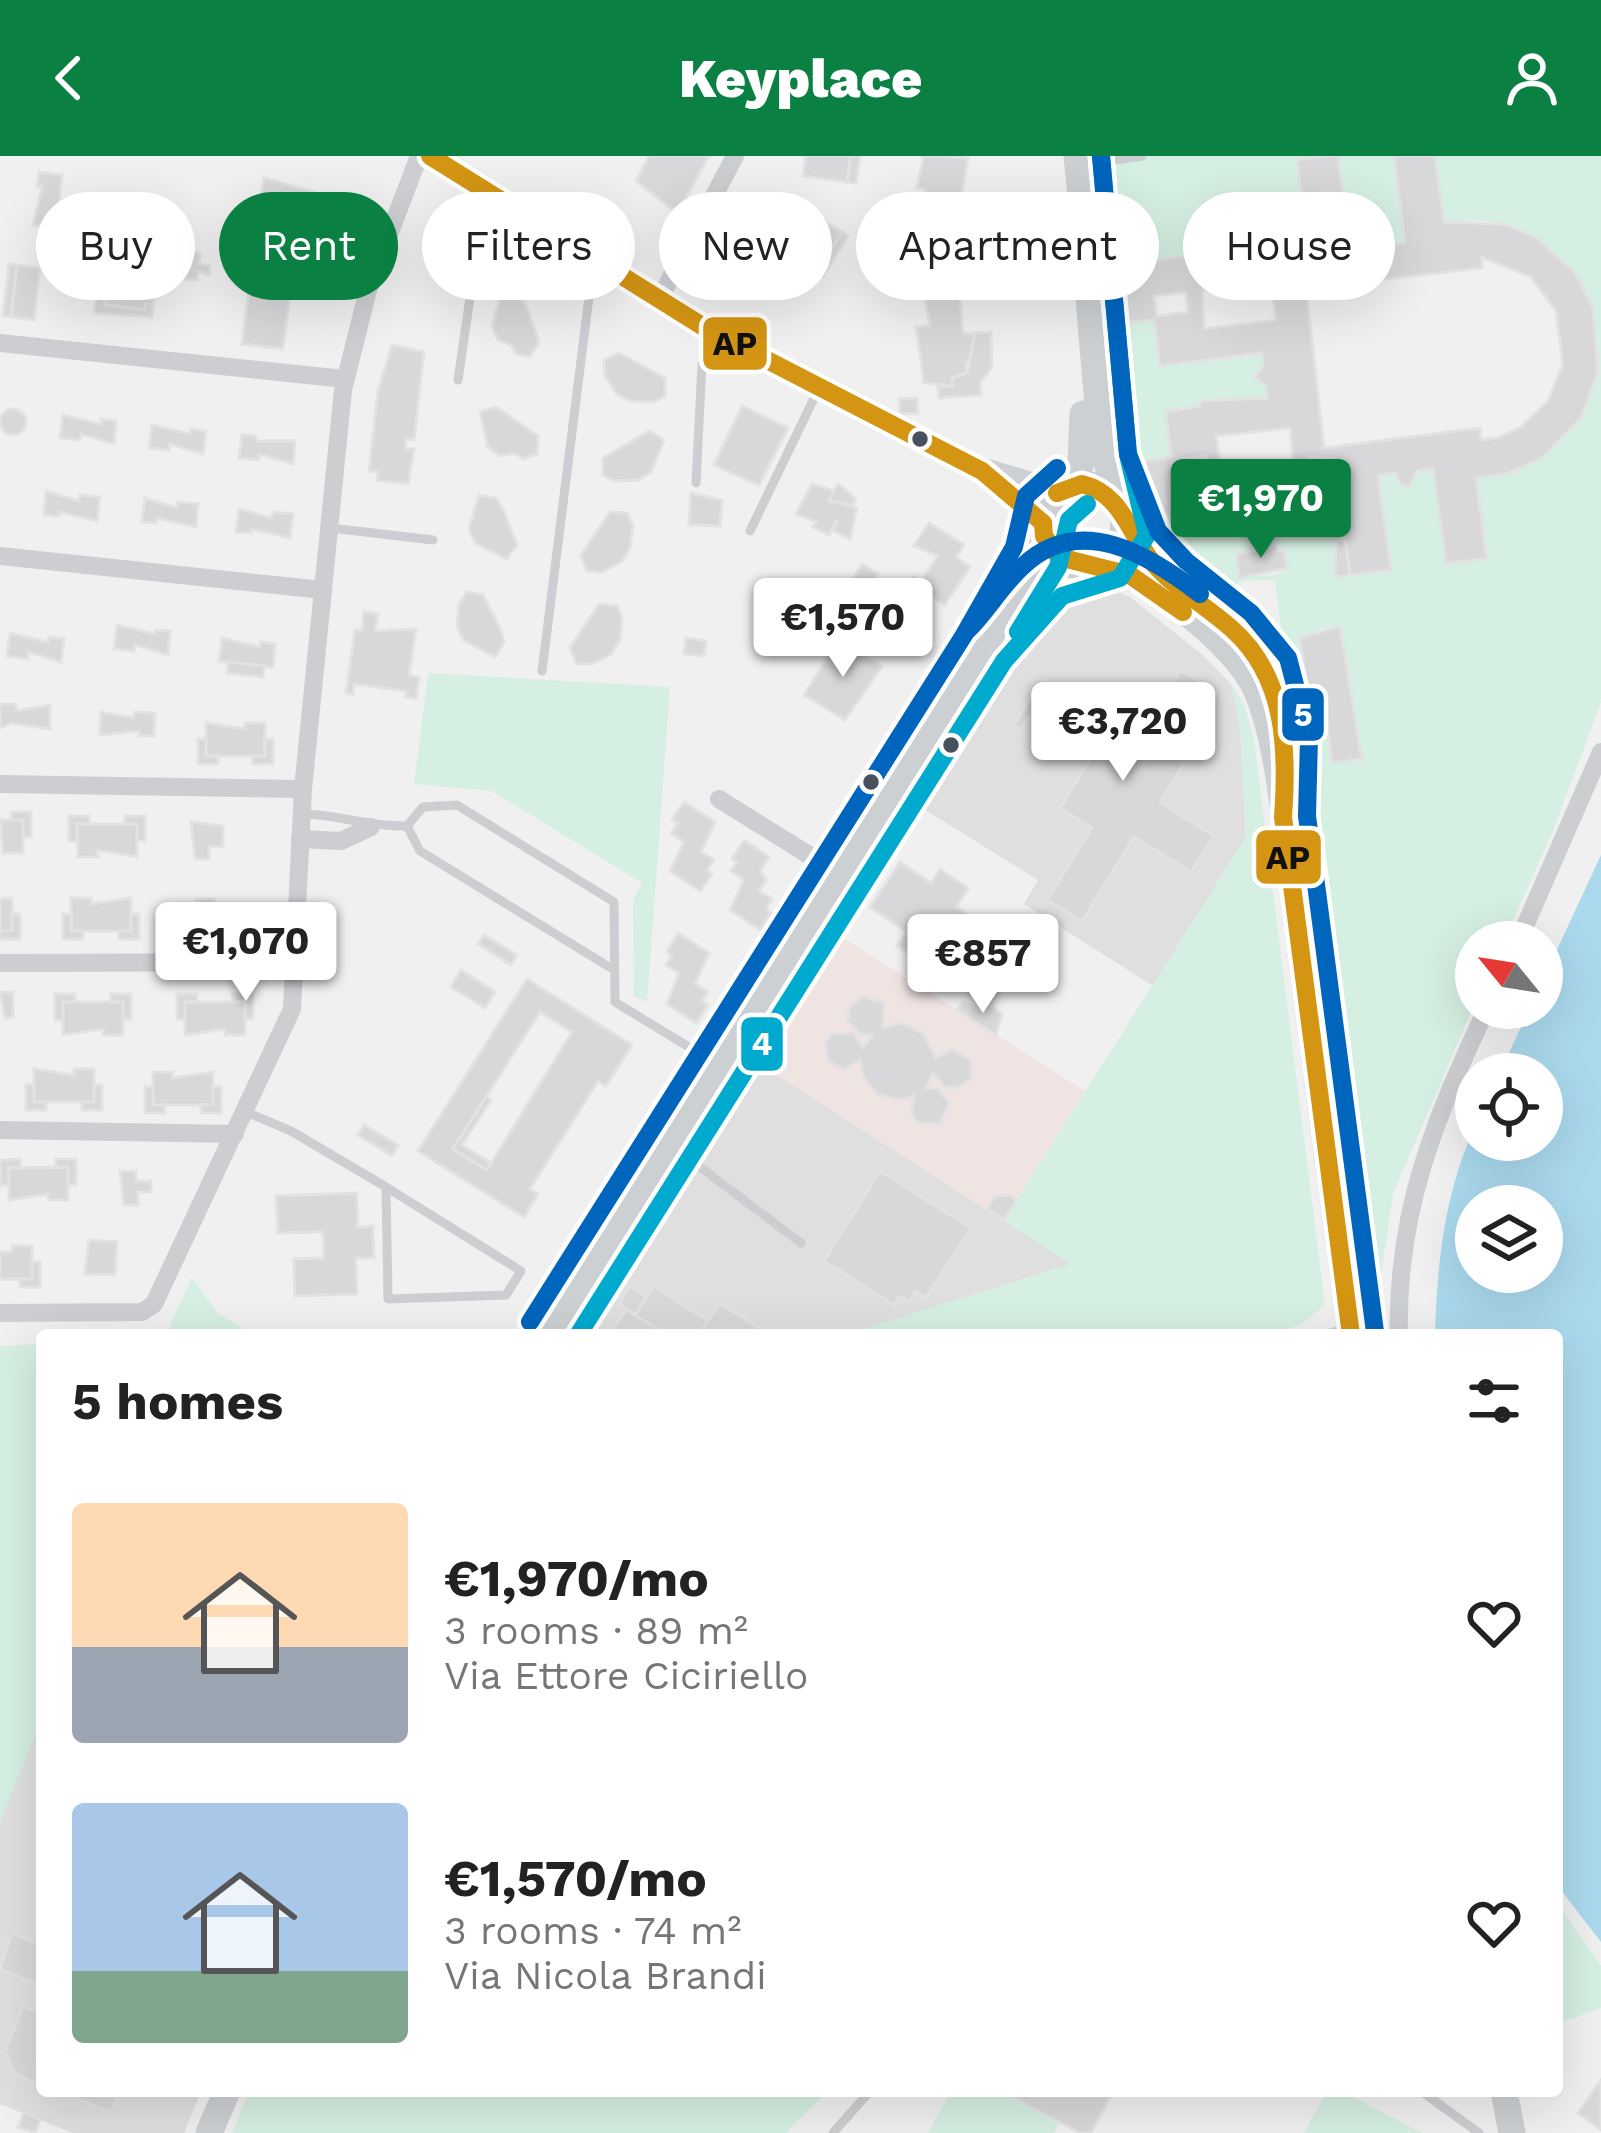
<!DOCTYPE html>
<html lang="en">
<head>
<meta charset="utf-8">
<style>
  :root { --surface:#fff; --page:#f2f2f2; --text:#222; --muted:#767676; --accent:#0b8043 }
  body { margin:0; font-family:"Work Sans",sans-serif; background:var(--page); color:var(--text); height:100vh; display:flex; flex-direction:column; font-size:45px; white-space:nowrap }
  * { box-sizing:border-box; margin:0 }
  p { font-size:39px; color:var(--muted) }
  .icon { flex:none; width:66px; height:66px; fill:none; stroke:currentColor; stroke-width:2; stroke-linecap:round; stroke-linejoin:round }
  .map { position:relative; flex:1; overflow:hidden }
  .panel { position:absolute; left:36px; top:1173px; width:1527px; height:768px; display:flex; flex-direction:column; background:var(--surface); border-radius:12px; box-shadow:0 12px 48px #0002 }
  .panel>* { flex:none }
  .guide { position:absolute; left:36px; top:36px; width:1530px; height:108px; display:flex; gap:24px }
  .needle { width:78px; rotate:300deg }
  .buttons { position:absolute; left:1455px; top:765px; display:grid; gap:24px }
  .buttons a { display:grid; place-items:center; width:108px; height:108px; border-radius:50%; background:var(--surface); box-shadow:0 12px 48px #0002; font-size:60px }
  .price { position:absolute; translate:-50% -102px; padding:0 27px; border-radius:12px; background:#fff; color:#222; font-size:39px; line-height:78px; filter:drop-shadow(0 3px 6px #0008) }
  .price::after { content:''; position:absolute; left:50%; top:72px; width:36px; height:27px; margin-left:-18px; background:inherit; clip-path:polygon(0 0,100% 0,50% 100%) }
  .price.current { background:var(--accent); color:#fff }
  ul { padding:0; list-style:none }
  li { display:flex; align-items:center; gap:36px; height:300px; padding:0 36px }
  li span { display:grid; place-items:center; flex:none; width:336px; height:240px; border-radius:12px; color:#555 }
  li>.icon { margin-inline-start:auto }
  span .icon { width:144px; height:144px; fill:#fffc; stroke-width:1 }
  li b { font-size:51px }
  h2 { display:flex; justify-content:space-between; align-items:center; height:144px; padding:0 36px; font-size:51px }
  .chip { padding:0 42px; border-radius:54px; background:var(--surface); box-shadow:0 12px 48px #0002; font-size:42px; line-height:108px }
  .chip.current { background:var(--accent); color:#fff }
  header { display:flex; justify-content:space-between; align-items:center; height:156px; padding:0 36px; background:var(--accent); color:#fff; font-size:54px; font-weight:800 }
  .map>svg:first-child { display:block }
  .education { fill:#dfdfe0 }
  .medical { fill:#efe4e1 }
  .green { fill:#d5efe2; fill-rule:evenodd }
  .water { fill:#aad9ed; fill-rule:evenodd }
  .building { fill:#d8d8db; stroke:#e2e2e3; stroke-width:3; fill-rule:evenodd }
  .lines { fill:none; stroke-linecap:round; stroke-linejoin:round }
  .lane { stroke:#ccced1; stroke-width:9 }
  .street { stroke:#ccced1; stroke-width:18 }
  .secondary { stroke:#cdd0d3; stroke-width:27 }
  .bus-1-casing { stroke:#fff; stroke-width:27 }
  .bus-2-casing { stroke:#fff; stroke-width:27 }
  .bus-3-casing { stroke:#fff; stroke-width:27 }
  .bus-1 { stroke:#d49513; stroke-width:18 }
  .bus-2 { stroke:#00a9ce; stroke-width:18 }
  .bus-3 { stroke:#0065bd; stroke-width:18 }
  .bus-dot { fill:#47515d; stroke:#fff; stroke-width:4.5 }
  .line-badge { stroke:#fff; stroke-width:4.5 }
  .badge-label { font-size:33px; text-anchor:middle; font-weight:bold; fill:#fff }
  .pale-badge-label { font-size:33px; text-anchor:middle; font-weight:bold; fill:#111 }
</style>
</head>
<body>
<header><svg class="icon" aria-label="back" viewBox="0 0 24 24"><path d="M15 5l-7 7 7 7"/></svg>Keyplace<svg class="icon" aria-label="person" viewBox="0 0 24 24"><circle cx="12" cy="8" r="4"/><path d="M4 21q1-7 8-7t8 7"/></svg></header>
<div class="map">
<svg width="1601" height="1977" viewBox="0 0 1601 1977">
  <rect width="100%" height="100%" fill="#f1f0f0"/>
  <g class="education">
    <path d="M1073,425L1106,430L1130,441L1204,500L1231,528L1240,571L1246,681L1153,830L1024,748L1038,724L922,652L1060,429Z"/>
    <path d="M747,900L1072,1108L845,1179H574L581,1168L577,1165L675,1011L684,1008L691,986Z"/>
    <path d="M42,1560V1935H201L184,1977H73L0,1948V1665Z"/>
  </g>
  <path class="medical" d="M829,773L1085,935L1004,1064L747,900Z"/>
  <g class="green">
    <path d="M1091,0H1327L1297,5L1309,101L1282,105L1279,88L1109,111L1117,167L1154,164L1160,210L1262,197L1263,209L1254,222L1266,230L1267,242L1212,249L1211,244L1200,245V250L1166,256L1171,301L1136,307L1141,363L1311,343L1310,301L1335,303L1351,419L1390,414L1378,319L1396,317L1399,327L1409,331L1417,315L1433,312L1446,407L1486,403L1476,322C1601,308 1601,110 1508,69C1487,63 1466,65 1444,66L1435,0H1601V546L1551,680L1503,786H1476V844L1393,1038L1379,1133L1383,1179H1367L1275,424L1238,425V432C1202,426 1167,412 1144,381C1109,333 1098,73 1091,0ZM1277,390L1284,395L1287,412L1278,418L1239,422L1252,393ZM1340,470L1362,602L1332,607L1324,544L1309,546L1301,482L1317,479V473Z"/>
    <path d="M1338,0H1394L1405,87L1389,88L1385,78L1376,75L1366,83V92L1350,94Z"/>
    <path d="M428,517L670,531L647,846L634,840L633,744L642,727L492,635L414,628Z"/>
    <path d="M1231,528L1245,551L1254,584L1325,1149L1302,1168L1268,1179H845L1071,1108L1004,1064L1246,681L1240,571Z"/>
    <path d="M192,1121L217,1157L253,1179H166Z"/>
    <path d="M42,1188V1562L0,1667V1190Z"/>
    <path d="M1557,1746L1601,1810V1852L1557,1868Z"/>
    <path d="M249,1935H828L786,1977H232Z"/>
    <path d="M951,1935H998L1059,1968L1054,1977H928Z"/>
    <path d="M1327,1935H1342L1422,1977H1304Z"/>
  </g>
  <path class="water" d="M1601,699V1786L1557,1729V1179H1435C1437,1105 1445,1035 1476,968V984H1542V918H1499L1530,852H1542V826ZM1542,1050V1116H1476V1050Z"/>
  <g class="building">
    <path d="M649,0H709L677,57L636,25Z"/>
    <path d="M806,0H851L847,26L803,20Z"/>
    <path d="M851,0H860L856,27L847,26Z"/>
    <path d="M924,0L968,2L961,42L969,50L956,96L921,94L922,89L910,86L925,34L917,32Z"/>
    <path d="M1327,0H1338L1350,94L1366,92V83L1376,75L1389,88L1405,87L1394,0H1435L1444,66L1505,68L1536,81L1576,118L1593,152L1598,216L1581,262L1542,302L1506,318L1476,322L1487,403L1446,407L1433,312L1417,315L1409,331L1399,327L1396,317L1378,319L1391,414L1350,419L1335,303L1310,301L1312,343L1141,364L1136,307L1171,301L1166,256L1200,250V245L1267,242L1266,230L1254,222L1263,209L1262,197L1160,210L1154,164L1117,167L1109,110L1279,88L1282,105L1309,101L1297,4ZM1481,101L1531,121L1556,155L1563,208L1548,245L1521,271L1497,282L1481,284L1480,272L1324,292L1306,132L1482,112ZM1271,125L1276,164L1204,173L1202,134ZM1186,136L1188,156L1157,160L1154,140ZM1290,272L1294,309L1222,319L1216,280ZM1206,300L1209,320L1182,324L1180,303Z"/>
    <path d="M39,16L62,19L56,72L33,69L42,31H37Z"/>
    <path d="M264,22L314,36L311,57L260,51Z"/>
    <path d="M802,53L842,76L817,116L779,93Z"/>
    <path d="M161,76L189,77L187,95L200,97L199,108L210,110L209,119L198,115L197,124L184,123L185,111L168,109L167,117L159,116L153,149L146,148L145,154L105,149L111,108L157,116Z"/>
    <path d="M842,76L848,80L823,120L817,116Z"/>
    <path d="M101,107L111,108L105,149L145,154L146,148L153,149L152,161L94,157Z"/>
    <path d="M9,108L17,109L11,161L3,160Z"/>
    <path d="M17,109L40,112L34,164L11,161Z"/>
    <path d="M168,109L185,111L184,123L158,121L159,116L167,117Z"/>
    <path d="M252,110L293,115L283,193L242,188Z"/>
    <path d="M502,136L518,139L526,150L539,186L530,201L516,198L511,189L498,184L492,170Z"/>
    <path d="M925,142H960L963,178L975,177L972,206L966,207L967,217L952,222L953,230L924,227L916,171L930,169Z"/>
    <path d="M991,176L992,212L980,227L981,239L939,242L938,231L953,230L952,222L967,217L975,177Z"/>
    <path d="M392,189L424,196L414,284L406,283L405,293H414L408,328L377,324L378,316L369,315L378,235Z"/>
    <path d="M619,197L665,222V240L653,246L631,245L617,238L605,219L604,204Z"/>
    <path d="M917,242L918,257L900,258L899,243Z"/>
    <path d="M742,250L788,272L759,329L714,309Z"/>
    <path d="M496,251L538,280L537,298L523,303L515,297L500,300L488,291L480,256Z"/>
    <circle cx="13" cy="266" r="13"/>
    <path d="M63,259L101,268V263L116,265L114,288L81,278L80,284L60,282Z"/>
    <path d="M152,269L190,278L191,273L206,275L203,298L170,288L169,294L149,292Z"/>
    <path d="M649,275L664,284L651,316L638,324L615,325L603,319V302Z"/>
    <path d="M242,279L256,280V285H295L293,308L259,298V304L239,302Z"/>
    <path d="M812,328L834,335L829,345L857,352L850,383L834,375L837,364L829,379L813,371L816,366L796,358Z"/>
    <path d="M838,328L856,343L853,349L829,345Z"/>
    <path d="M46,335L79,345L80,339L100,341L97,365L59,356V360L44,359Z"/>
    <path d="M691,337L722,344L720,370L689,369Z"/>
    <path d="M1339,338L1345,380L1332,381L1327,340Z"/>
    <path d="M479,339L496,342L503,353L517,389L507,403L475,387L469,373Z"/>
    <path d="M145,342L177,352L178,346L198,348L196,371L157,362V367L142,366Z"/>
    <path d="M239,353L272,362L273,356L293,358L290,382L252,373V377L236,376Z"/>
    <path d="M610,356L627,357L633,370L630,392L622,405L602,416L587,415L581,399Z"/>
    <path d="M929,367L964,389L956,401L970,411L945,449L931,440L912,468L892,454L914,421L921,425L938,400L914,390Z"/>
    <path d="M1345,384L1350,419L1335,421L1336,385Z"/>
    <path d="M1277,389L1278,395L1284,394L1288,412L1239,422L1236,398Z"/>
    <path d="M862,408L878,418L854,450L841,442Z"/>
    <path d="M467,436L483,439L501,474L504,486L495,501L463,484L457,470L459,448Z"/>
    <path d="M599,448L617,450L622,462L620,484L611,498L592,508H577L570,492Z"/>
    <path d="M364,456L378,458L375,475L416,473L409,520L419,521L416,543L406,541L407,535L354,528L353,538L346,537L355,474L362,475Z"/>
    <path d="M117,469L155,478L156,474L170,475L168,499L135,489L134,495L114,493Z"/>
    <path d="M1340,470L1362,603L1332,607L1324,544L1309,546L1300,482Z"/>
    <path d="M10,477L48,486L49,481L64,483L61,506L28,496V503L7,500Z"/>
    <path d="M222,482L260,491L261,486L275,488L273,511L219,505Z"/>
    <path d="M686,482L706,485L704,500L684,498Z"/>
    <path d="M839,484L882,510L845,564L804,539Z"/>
    <path d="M228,506L264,510L263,521L227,517Z"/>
    <path d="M1181,514L1214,535L1193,578L1199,582L1160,646L1214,680L1191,716L1134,681L1082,765L1047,744L1092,672L1060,652L1097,592L1069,575L1065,583L1029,561L1020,574L1013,570L1043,523L1087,545L1091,539L1133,566L1130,572L1148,584L1168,553L1160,548Z"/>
    <path d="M0,548H16V555L50,549V573L11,567L0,572Z"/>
    <path d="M101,556L134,562L135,556L155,557L154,580H139V575L100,579Z"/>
    <path d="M206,567L245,573V567H265V600H206Z"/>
    <path d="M198,583H206V600H218V608H198Z"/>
    <path d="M265,583H273V608H253V600H265Z"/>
    <path d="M684,646L715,666L701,696L714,704L707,714L712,718L700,735L670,715L684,686L671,677L678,667L672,664Z"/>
    <path d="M11,656H31V681H23V664H11Z"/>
    <path d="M69,660H89L90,668H77L78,685H69Z"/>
    <path d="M125,660H145V685H137V668H125Z"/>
    <path d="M0,664H23V697H3Z"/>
    <path d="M191,666L223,670V691L209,690V703H195Z"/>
    <path d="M77,668H137V701L97,694L98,701H78Z"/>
    <path d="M744,684L769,701L760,714L766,724L759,735L772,743L766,753L771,757L760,774L730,754L744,724L731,715L737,706L732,703Z"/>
    <path d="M900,706L931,727L940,713L965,730L968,733L956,751L994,776L959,827L939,813L946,803L924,788L915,801L897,790L907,776L870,751Z"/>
    <path d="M12,742V775H0V743Z"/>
    <path d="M71,742H91V748L131,742V775H71Z"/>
    <path d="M196,743H214V757H227V765L196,773Z"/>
    <path d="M12,758H20V783H0V775H12Z"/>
    <path d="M63,758H71V775H83V783H63Z"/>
    <path d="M131,758H139V783H119V775H131Z"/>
    <path d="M678,777L709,797L695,828L708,836L702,845L708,849L696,867L667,848L679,817L666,809L672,799L667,796Z"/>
    <path d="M484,779L517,799L511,809L478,788Z"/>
    <path d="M989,805L1010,819L990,849L969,836Z"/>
    <path d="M461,814L495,836L485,852L451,831Z"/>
    <path d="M527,823L632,889L606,930L598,925L530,1033L538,1038L524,1061L418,995ZM540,856L572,876L487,1014L453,993Z"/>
    <path d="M0,836H13V861L5,862Z"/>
    <path d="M55,838H75V846H63V864H55Z"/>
    <path d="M111,838H131V863L123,864V846H111Z"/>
    <path d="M177,838H197V846H185V863H177Z"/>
    <path d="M233,838H253V863H245V846H233Z"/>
    <path d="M862,840L884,847L883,872L901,867L923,877L936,902L952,893L971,904V922L957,932L945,931L933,917L926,932L938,933L949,947L940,968L917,966L911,955L915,939L901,944L877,938L864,922L860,904L845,913L828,906L825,888L831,878L854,877L863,892L872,879L860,878L848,865L849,852Z"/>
    <path d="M963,845L979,853L984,845L1002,858L996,879L957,854Z"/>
    <path d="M63,846H123V879H103V873L63,879Z"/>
    <path d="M185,846H245V879H225V873L185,879Z"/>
    <path d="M34,913L74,919V913H94V946H34Z"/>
    <path d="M153,916H173V922L213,916V949H153Z"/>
    <path d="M26,928L34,929V946H46V954H26Z"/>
    <path d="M94,929H102V954H82V946H94Z"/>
    <path d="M145,931H153V949H165V957H145Z"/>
    <path d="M213,931H221V957H201V949H213Z"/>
    <path d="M486,941L491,944L462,989L491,1007L487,1014L453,993Z"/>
    <path d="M364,969L398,989L392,1000L358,979Z"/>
    <path d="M20,1003V1012H9V1029H1L0,1004Z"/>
    <path d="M56,1003H76V1029H68V1011L56,1012Z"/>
    <path d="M68,1011V1044H48V1038L9,1044V1012Z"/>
    <path d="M120,1015H136V1025H151V1036H138V1049H124Z"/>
    <path d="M880,1015L971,1072L926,1142L916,1135L909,1146L899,1140L894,1149L824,1105Z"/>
    <path d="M357,1037L358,1071L373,1070L374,1102H356L357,1138L295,1140L294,1103L324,1102L323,1076L278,1077L276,1040Z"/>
    <path d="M1010,1039L1017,1044L1004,1064L987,1053L995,1040Z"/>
    <path d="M89,1084L117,1086L115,1119L85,1118Z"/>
    <path d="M12,1090H32V1123H0V1096H12Z"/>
    <path d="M32,1106H40V1131H20V1123H32Z"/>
    <path d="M630,1130L647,1141L635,1159L619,1148Z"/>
    <path d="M654,1130L708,1165L701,1176L706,1179H667L635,1159Z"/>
    <path d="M720,1147L770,1179L701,1176Z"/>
    <path d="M626,1153L635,1159L667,1179H610Z"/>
    <path d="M12,1777L42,1789V1830L0,1813Z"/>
    <path d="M23,1850L42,1858V1926L37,1928L15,1917L5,1896Z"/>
    <path d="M1601,1924V1974L1578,1957Z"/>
    <path d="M78,1935H119L111,1956L75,1942Z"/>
    <path d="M1001,1935H1098L1110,1941L1091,1977H1081Z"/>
    <path d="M24,1957L40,1964L35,1977L18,1971Z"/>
  </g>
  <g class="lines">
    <g class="lane">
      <path d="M1084,9L1142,0"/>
      <path d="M458,224L485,39"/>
      <path d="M696,327L702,208L714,179"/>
      <path d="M331,372L433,384"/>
      <path d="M750,375L818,234"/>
      <path d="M542,515L593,109"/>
      <path d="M304,658C340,659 370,671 407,670L423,651L457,649L614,746L615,846L715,907"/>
      <path d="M407,670L420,695L611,812"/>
      <path d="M246,956L291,975L386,1031L388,1143L506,1139L521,1115L386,1031"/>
      <path d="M676,993L801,1087"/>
      <path d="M1323,1179L1347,1172"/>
      <path d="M1421,1935L1479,1977"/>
      <path d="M833,1977L870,1935"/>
    </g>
    <g class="street">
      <path d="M659,144L735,0"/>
      <path d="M0,187L345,223"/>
      <path d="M0,400L323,434"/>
      <path d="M0,628L303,633"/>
      <path d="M719,643L841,719"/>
      <path d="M300,683L341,685L371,671"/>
      <path d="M1518,786L1601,596"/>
      <path d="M0,807L294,806"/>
      <path d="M0,974L235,978"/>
      <path d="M0,1157L142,1156L154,1148L292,853L303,633L343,234L368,134L419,0"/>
      <path d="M1399,1179C1396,1056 1435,962 1487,852"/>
    </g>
    <g class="secondary">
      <path d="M430,0L707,173L982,315L1057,337"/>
      <path d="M1077,0C1087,95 1091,191 1102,286C1105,313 1128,348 1123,375C1121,387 1113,398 1102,404C1043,438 1012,321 1093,329L1118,348"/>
      <path d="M1072,330L1081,306L1083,258"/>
      <path d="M1124,364C1159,444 1246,455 1277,544"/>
      <path d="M1095,407C1147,420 1235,485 1257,535C1282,596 1286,686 1295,752C1313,894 1332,1037 1351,1179"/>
      <path d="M550,1179L985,491L1044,380"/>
      <path d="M1504,1935L1512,1977"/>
      <path d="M209,1977L227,1935"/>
    </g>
    <defs>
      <g id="bus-1">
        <path d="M430,0L707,173L982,315L1043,367"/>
        <path d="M1057,337L1082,328C1123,338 1129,379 1154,408C1176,433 1206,450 1232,473C1286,521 1288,593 1283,661L1351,1179"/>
        <path d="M1043,367L1044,380L1059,401L1130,419L1183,456"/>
      </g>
      <g id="bus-2">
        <path d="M1018,476L1058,411L1069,364L1087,348"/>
        <path d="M578,1179L1004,505L1062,440L1120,422L1147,379L1128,299L1101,0"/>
      </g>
      <g id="bus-3">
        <path d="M1101,0L1128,298L1158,375L1186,405L1251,457L1288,502L1309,582L1307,660L1375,1176"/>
        <path d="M968,474C988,454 1002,429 1023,410C1080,356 1149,399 1200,438"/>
        <path d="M530,1166L964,479L1014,391L1026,340L1057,312"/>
      </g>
    </defs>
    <use href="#bus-1" class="bus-1-casing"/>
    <use href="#bus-2" class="bus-2-casing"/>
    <use href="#bus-3" class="bus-3-casing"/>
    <use href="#bus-1" class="bus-1"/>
    <use href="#bus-2" class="bus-2"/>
    <use href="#bus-3" class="bus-3"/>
  </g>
  <g class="bus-dot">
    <circle cx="920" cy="283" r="10"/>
    <circle cx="951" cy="589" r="10"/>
    <circle cx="871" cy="626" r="10"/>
  </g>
  <g class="line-badge">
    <rect x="701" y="159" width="68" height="57" rx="12" fill="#d49513"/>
    <rect x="1280" y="530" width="46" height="57" rx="12" fill="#0065bd"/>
    <rect x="1254" y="672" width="69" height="58" rx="12" fill="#d49513"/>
    <rect x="739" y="859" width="46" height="58" rx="12" fill="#00a9ce"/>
  </g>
  <g class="badge-label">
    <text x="1303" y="570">5</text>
    <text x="762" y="899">4</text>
  </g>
  <g class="pale-badge-label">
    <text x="735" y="199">AP</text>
    <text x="1288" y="713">AP</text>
  </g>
</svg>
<div class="buttons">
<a><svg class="needle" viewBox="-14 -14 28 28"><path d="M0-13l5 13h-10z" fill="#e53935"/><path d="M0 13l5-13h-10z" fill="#767676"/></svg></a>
<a><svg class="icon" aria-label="locate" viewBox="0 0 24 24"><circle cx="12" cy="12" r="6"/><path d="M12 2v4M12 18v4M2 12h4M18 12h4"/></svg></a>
<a><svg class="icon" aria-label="layers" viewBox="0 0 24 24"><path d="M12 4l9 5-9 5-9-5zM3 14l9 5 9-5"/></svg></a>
</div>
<b class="price current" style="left:1261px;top:405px">€1,970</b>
<b class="price" style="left:843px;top:524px">€1,570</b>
<b class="price" style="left:1123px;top:628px">€3,720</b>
<b class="price" style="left:246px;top:848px">€1,070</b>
<b class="price" style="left:983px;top:860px">€857</b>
<div class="guide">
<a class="chip">Buy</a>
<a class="chip current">Rent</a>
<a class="chip">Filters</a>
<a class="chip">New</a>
<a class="chip">Apartment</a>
<a class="chip">House</a>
</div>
<section class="panel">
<h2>5 homes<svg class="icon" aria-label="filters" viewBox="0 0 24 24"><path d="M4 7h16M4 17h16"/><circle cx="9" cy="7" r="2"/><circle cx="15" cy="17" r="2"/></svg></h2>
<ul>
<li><span style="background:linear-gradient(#ffd9b3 60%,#9aa5b1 0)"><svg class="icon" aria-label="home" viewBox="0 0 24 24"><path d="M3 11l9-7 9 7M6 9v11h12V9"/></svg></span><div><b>€1,970/mo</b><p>3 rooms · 89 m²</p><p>Via Ettore Ciciriello</p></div><svg class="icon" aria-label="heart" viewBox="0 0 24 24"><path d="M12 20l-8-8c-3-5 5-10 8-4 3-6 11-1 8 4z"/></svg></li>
<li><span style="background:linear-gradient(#a9c7e8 70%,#7fa58c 0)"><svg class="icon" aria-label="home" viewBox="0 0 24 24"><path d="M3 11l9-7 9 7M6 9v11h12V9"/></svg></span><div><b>€1,570/mo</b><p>3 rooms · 74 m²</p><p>Via Nicola Brandi</p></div><svg class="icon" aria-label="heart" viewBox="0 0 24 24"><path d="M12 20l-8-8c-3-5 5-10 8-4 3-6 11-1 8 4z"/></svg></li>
</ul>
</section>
</div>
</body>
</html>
